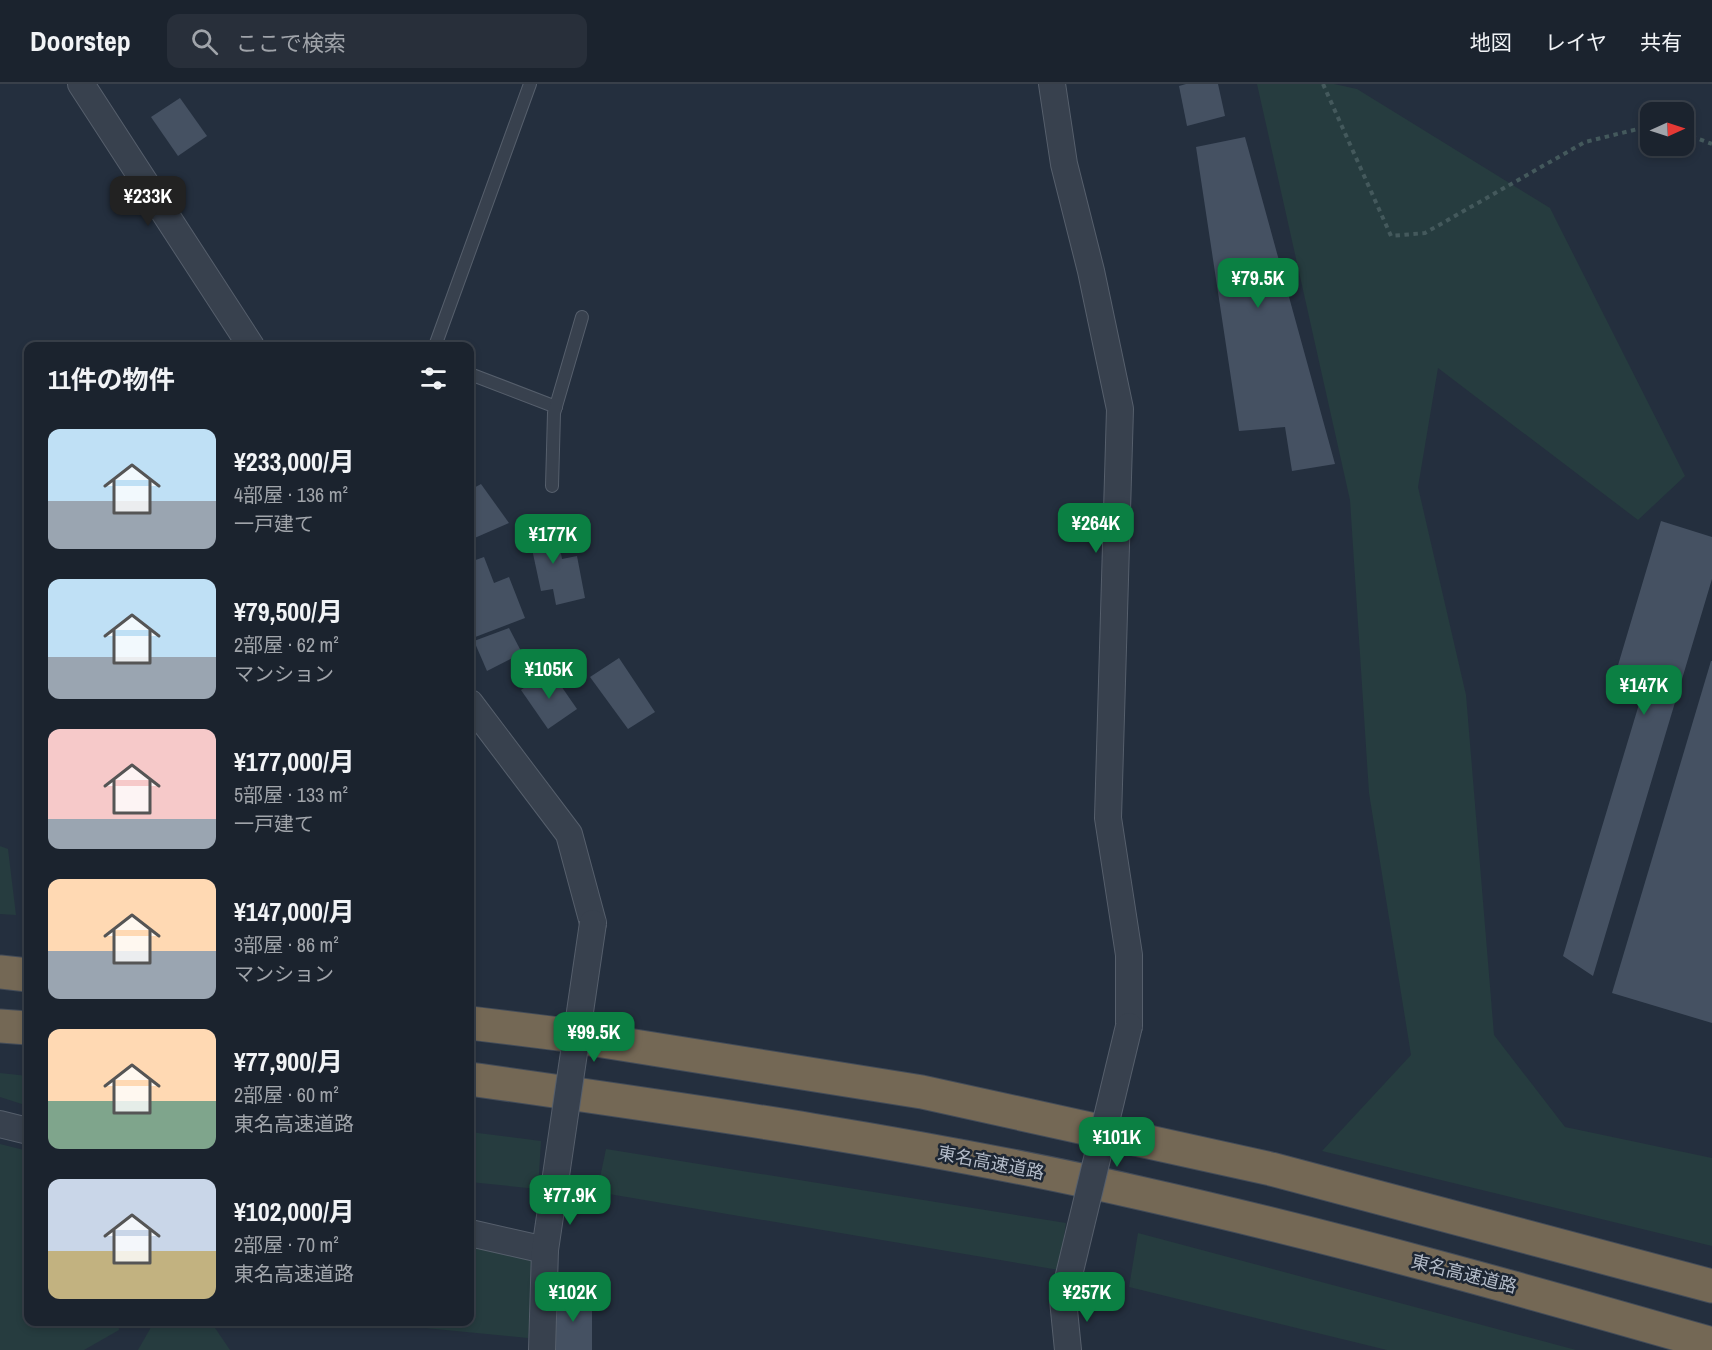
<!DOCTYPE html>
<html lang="ja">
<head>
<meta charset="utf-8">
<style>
  :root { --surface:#1b232e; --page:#282f3a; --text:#f1f3f6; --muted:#a0a4aa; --line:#39404a; --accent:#0b8043 }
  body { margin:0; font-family:"Archivo Narrow","Noto Sans JP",sans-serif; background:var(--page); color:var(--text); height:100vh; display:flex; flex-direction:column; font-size:22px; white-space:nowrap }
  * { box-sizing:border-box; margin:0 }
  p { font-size:20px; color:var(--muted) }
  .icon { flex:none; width:33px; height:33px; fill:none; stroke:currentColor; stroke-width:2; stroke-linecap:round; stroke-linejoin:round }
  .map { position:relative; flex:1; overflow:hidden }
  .side { position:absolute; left:24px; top:258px; width:450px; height:984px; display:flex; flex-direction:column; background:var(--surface); border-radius:12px; box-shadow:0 3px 9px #0003,0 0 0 2px var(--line) }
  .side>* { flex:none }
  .needle { width:39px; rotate:87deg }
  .controls { position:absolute; left:1640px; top:18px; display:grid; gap:12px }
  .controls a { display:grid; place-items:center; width:54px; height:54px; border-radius:12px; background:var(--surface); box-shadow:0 3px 9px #0003,0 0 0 2px var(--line); font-size:30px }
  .price { position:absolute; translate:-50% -51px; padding:0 14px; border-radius:12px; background:var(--accent); color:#fff; font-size:20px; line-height:39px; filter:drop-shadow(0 2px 3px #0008) }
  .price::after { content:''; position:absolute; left:50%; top:36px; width:18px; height:14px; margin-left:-9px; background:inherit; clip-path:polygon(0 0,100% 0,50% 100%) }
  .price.current { background:#222; color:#fff }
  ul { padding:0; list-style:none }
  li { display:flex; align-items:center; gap:18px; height:150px; padding:0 24px }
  li span { display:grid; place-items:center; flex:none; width:168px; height:120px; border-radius:12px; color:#555 }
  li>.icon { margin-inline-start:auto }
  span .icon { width:72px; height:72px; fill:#fffc; stroke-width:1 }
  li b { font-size:26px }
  h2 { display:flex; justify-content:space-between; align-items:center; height:72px; padding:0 24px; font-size:26px }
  header { display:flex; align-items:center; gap:36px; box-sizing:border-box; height:84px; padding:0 30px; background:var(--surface); border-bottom:2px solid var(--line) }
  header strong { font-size:28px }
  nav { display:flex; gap:33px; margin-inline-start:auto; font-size:21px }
  .search { width:420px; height:54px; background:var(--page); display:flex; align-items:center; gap:15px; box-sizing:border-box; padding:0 21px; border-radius:12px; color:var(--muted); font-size:22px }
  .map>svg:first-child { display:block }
  .green { fill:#263c3f }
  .building { fill:#455162 }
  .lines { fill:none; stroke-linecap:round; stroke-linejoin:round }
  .service-casing { stroke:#565f6c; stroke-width:14 }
  .minor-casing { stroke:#565f6c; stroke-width:28 }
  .motorway-casing { stroke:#434c59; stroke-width:35 }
  .path { stroke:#44595c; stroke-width:4; stroke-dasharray:4.5 4.5; stroke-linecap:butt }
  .service { stroke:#38414e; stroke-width:12 }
  .minor { stroke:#38414e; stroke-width:26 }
  .motorway { stroke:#746855; stroke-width:33 }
  .minor-bridge-casing { stroke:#565f6c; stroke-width:28; stroke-linecap:butt }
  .minor-bridge { stroke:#38414e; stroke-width:26 }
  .labels { text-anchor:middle; stroke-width:5; stroke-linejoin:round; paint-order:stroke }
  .street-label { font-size:18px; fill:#b4bcc9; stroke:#1d2633 }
</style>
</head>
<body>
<header>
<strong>Doorstep</strong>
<div class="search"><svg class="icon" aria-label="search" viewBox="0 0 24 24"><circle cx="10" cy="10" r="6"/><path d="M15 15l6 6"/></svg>ここで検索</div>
<nav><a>地図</a><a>レイヤ</a><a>共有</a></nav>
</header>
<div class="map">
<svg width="1712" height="1266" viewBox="0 0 1712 1266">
  <rect width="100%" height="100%" fill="#242f3e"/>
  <g class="green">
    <path d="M1257,0H1334L1357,5L1550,124L1685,392L1638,436L1438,284L1418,403L1466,611L1494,951L1565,1043L1712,1074V1162L1322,1067L1411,971L1369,709L1350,416Z"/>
    <path d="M0,762L8,765L16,831L0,830Z"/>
    <path d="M0,989L28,992V1022L0,1013Z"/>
    <path d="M470,1048L541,1057L538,1105L470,1098Z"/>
    <path d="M0,1060L28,1067V1238H118L119,1246L84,1266H0Z"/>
    <path d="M606,1065L1066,1139L1059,1186L597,1108Z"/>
    <path d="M1138,1149L1576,1266H1387L1129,1203Z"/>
    <path d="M470,1151L527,1163L536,1184L528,1254L425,1244L433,1238H470Z"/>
    <path d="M154,1238H211L230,1266H138Z"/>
  </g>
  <g class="building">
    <path d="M1186,0H1218L1225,32L1187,42L1179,2Z"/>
    <path d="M180,14L207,52L178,72L151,33Z"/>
    <path d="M1245,53L1335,380L1292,387L1285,343L1239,347L1196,63Z"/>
    <path d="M481,400L509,439L470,456V406Z"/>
    <path d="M1661,437L1712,453V495L1593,892L1563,872L1643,607L1613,598Z"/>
    <path d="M556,442L562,475L577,472L585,514L556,521L553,505L541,507L532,465L521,468L517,450Z"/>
    <path d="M484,473L494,499L509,493L525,534L470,555V478Z"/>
    <path d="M509,544L522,569L487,587L474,557Z"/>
    <path d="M619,574L655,628L628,645L590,593Z"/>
    <path d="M1711,577H1712V939L1612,909Z"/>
    <path d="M550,586L577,625L548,645L521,606Z"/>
    <path d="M555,1212L592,1213V1266H554Z"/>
  </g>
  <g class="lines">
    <defs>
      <g id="service">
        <path d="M435,262L530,0"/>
        <path d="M470,290L556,323"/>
        <path d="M552,402L554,329L582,233"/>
      </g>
      <g id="minor">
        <path d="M81,0L251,262"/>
        <path d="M1052,0L1064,80L1091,187L1120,325L1108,734L1129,871V942"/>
        <path d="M470,619L569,750L593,839"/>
        <path d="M0,1040L28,1047"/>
        <path d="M470,1149L545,1166"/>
        <path d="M1063,1216L1068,1266"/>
        <path d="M542,1266L545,1166L553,1112"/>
      </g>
      <g id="motorway">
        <path d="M0,888L28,891"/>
        <path d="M470,939L559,950L922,1008L1271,1085L1712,1202"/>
        <path d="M0,942L28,944"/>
        <path d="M470,995C695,1027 922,1059 1144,1110C1335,1153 1524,1206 1712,1260"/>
      </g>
    </defs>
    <use href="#service" class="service-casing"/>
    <use href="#minor" class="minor-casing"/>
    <use href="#motorway" class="motorway-casing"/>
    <g class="path">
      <path d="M1323,0L1391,152L1425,149L1585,58L1650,42"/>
      <path d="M1683,49L1712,60"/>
    </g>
    <use href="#service" class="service"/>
    <use href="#minor" class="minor"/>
    <use href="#motorway" class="motorway"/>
    <defs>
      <g id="minor-bridge">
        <path d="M553,1112L593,839"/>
        <path d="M1063,1216L1129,942"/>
      </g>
    </defs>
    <use href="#minor-bridge" class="minor-bridge-casing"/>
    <use href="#minor-bridge" class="minor-bridge"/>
  </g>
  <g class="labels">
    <g class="street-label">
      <text transform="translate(991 1079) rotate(11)" y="6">東名高速道路</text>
      <text transform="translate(1464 1190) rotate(14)" y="6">東名高速道路</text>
    </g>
  </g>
</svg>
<div class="controls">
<a><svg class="needle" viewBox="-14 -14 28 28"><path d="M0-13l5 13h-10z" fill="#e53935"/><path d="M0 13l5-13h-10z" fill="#a0a4aa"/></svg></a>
</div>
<b class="price current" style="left:148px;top:143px">¥233K</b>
<b class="price" style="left:1258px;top:225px">¥79.5K</b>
<b class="price" style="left:1096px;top:470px">¥264K</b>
<b class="price" style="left:553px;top:481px">¥177K</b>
<b class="price" style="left:549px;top:616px">¥105K</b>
<b class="price" style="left:1644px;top:632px">¥147K</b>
<b class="price" style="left:594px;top:979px">¥99.5K</b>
<b class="price" style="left:1117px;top:1084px">¥101K</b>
<b class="price" style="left:570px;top:1142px">¥77.9K</b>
<b class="price" style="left:573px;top:1239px">¥102K</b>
<b class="price" style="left:1087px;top:1239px">¥257K</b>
<section class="side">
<h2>11件の物件<svg class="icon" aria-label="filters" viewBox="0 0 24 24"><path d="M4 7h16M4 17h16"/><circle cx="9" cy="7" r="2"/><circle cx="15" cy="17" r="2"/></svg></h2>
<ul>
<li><span style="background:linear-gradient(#bfe0f5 60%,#9aa5b1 0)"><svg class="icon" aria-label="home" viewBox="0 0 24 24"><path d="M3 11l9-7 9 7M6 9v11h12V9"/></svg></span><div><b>¥233,000/月</b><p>4部屋 · 136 m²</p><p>一戸建て</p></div></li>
<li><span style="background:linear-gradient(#bfe0f5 65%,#9aa5b1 0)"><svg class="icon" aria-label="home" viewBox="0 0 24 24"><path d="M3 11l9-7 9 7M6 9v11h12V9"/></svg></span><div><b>¥79,500/月</b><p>2部屋 · 62 m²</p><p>マンション</p></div></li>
<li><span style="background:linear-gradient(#f6c9c9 75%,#9aa5b1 0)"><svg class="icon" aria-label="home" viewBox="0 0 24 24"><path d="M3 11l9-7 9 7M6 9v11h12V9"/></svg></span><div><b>¥177,000/月</b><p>5部屋 · 133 m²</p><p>一戸建て</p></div></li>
<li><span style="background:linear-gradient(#ffd9b3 60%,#9aa5b1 0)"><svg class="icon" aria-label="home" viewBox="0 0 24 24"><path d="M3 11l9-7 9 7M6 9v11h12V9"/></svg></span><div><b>¥147,000/月</b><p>3部屋 · 86 m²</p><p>マンション</p></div></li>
<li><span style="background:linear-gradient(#ffd9b3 60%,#7fa58c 0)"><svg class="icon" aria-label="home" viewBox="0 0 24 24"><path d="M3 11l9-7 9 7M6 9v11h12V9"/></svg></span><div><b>¥77,900/月</b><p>2部屋 · 60 m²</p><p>東名高速道路</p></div></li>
<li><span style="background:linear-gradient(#c9d6e8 60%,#c2b280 0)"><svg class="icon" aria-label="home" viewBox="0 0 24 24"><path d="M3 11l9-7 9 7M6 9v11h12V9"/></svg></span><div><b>¥102,000/月</b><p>2部屋 · 70 m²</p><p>東名高速道路</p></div></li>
</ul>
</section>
</div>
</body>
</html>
